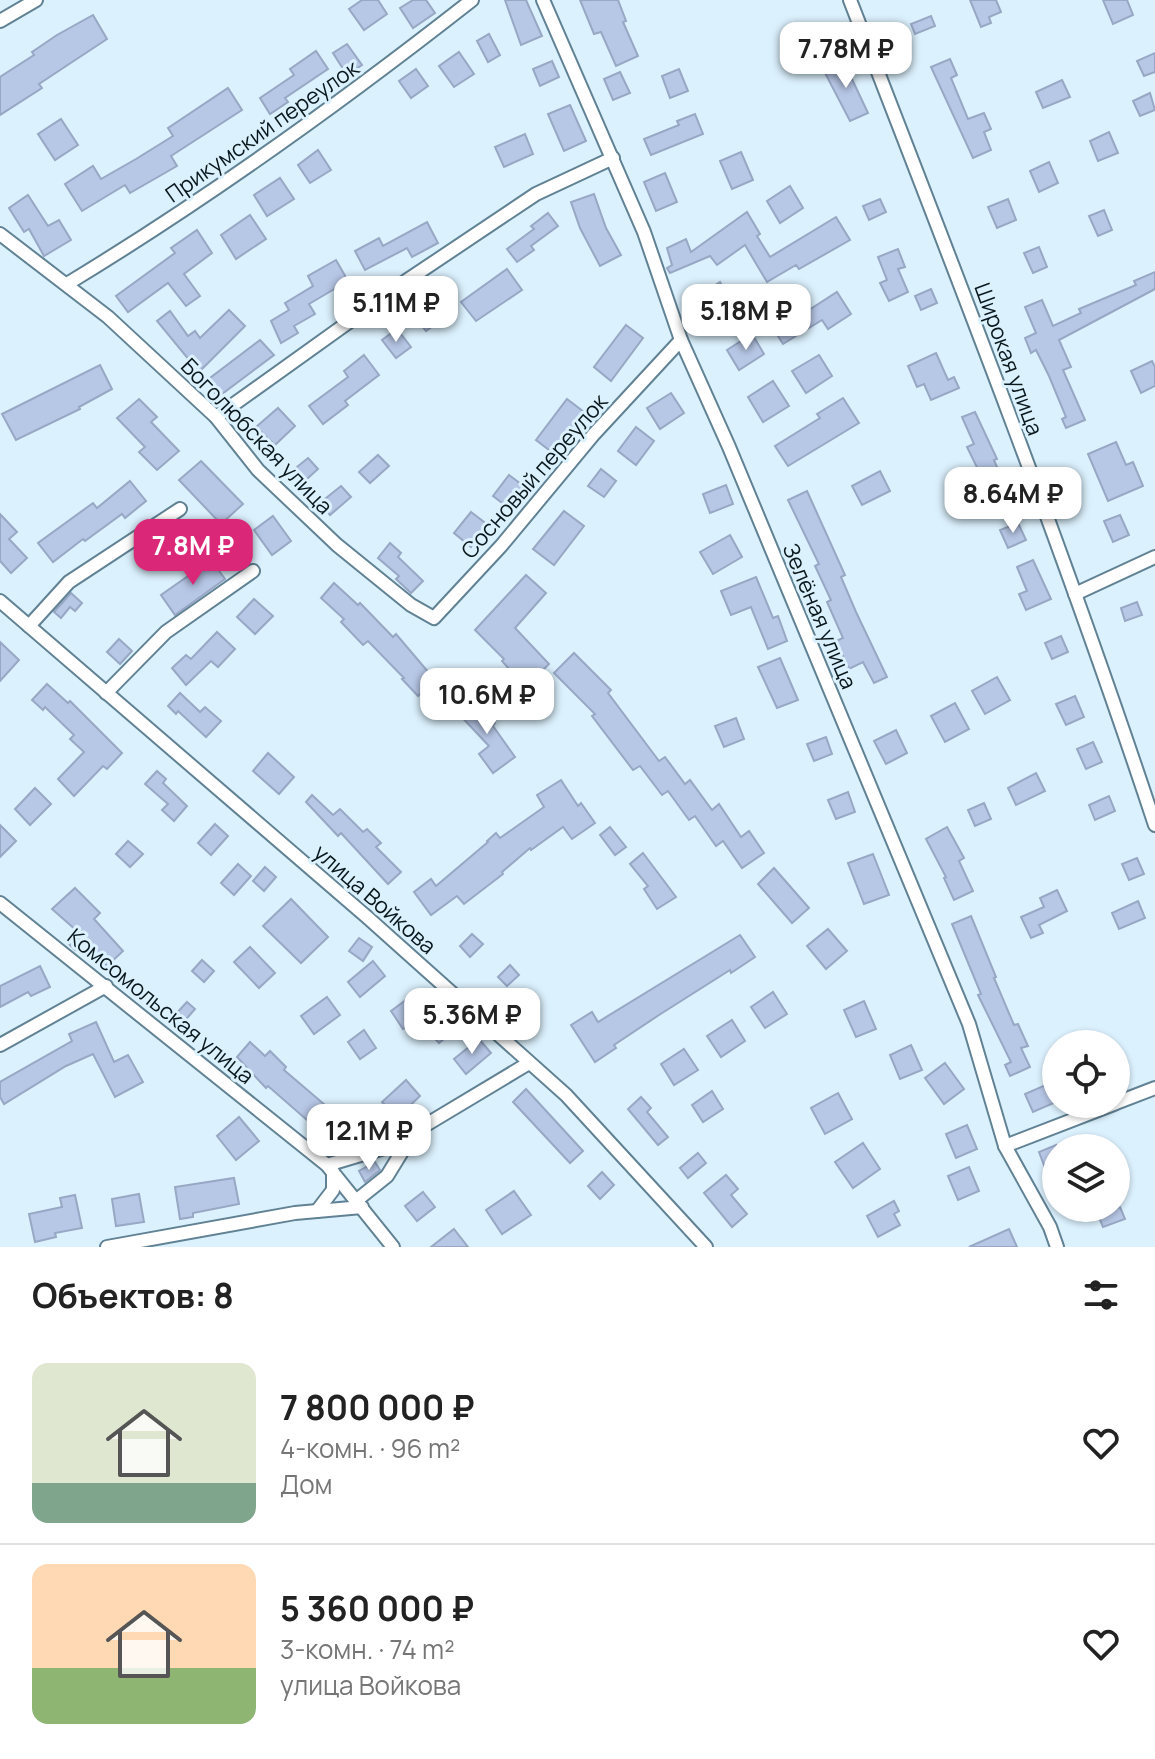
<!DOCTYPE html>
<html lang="ru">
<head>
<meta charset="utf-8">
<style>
  :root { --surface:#fff; --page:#f2f2f2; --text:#222; --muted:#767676; --line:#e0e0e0; --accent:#db2777 }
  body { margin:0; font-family:Manrope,sans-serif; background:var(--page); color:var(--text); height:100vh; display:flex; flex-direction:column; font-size:30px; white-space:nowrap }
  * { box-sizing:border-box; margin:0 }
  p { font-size:26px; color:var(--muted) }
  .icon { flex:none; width:44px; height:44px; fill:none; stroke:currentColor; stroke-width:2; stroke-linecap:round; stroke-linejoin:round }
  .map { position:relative; height:1247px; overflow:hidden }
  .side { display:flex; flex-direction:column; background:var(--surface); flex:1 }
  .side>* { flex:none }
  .controls { position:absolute; left:1042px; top:1030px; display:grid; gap:16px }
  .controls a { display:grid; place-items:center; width:88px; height:88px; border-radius:50%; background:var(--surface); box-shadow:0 2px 6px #0004; font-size:40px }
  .price { position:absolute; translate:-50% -68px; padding:0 18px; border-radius:16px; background:#fff; color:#222; font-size:26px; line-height:52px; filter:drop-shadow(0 2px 4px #0008) }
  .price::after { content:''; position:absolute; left:50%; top:48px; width:24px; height:18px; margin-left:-12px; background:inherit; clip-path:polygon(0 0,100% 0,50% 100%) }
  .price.active { background:var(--accent); color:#fff }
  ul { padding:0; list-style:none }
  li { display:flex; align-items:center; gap:24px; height:200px; padding:0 32px }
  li+li { border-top:2px solid var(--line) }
  li span { display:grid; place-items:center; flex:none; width:224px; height:160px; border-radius:16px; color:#555 }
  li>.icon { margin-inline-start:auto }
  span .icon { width:96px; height:96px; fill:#fffc; stroke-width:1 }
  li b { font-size:34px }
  h2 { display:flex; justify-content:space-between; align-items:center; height:96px; padding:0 32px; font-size:34px }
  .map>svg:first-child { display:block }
  .building { fill:#b7c7e6; stroke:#97a7c4; stroke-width:2 }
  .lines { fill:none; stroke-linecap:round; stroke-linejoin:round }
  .street-casing { stroke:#618294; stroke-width:16 }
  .street { stroke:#fff; stroke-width:12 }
  .labels { text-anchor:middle; stroke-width:6; stroke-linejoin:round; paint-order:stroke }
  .street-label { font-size:22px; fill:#0a181e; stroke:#dbf1fd }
</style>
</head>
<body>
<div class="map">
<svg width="1155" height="1247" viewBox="0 0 1155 1247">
  <rect width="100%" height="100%" fill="#dbf1fd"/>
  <g class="building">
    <path d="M362,0H378L387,14L364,30L349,9Z"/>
    <path d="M413,0H426L435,13L413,28L400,8Z"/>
    <path d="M505,0H526L542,36L521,45Z"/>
    <path d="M580,0H618L626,21L623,22L638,56L616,66L601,32L594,34Z"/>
    <path d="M970,0H996L1001,12L989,17L991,23L981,27Z"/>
    <path d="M1103,0H1127L1133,15L1113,24Z"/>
    <path d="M93,15L107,39L39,84L42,88L0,115V77L34,55L32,52L57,35Z"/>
    <path d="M931,16L935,26L915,34L911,24Z"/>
    <path d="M489,34L500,55L488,62L477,41Z"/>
    <path d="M823,43L828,54L809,63L804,51Z"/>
    <path d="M347,44L362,65L347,75L333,53Z"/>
    <path d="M316,51L328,69L285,98L288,102L270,114L260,98L294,75L290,69Z"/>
    <path d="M459,52L474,74L454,87L439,66Z"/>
    <path d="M1155,53V72L1144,76L1137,61Z"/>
    <path d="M950,59L957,75L951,78L968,119L984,113L991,129L984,132L991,150L973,158L931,67Z"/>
    <path d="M843,60L868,113L850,121L823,69Z"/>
    <path d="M552,61L559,77L540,86L533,69Z"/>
    <path d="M416,69L428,86L411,98L399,81Z"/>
    <path d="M679,69L688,91L670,98L662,76Z"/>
    <path d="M620,72L630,93L613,100L604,79Z"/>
    <path d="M1062,80L1070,97L1043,108L1036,92Z"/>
    <path d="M228,88L242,110L171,156L177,166L130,193L125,185L82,211L65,184L93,166L101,179L136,159L173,136L168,128Z"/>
    <path d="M1150,93L1155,110L1140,116L1133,101Z"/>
    <path d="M570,105L586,141L564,151L548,114Z"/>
    <path d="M695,114L703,134L651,155L644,139L679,125L677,121Z"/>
    <path d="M61,119L78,145L55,160L38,134Z"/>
    <path d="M1109,132L1118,153L1098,161L1090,141Z"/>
    <path d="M525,134L533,154L504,167L495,147Z"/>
    <path d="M318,150L331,170L310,183L298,165Z"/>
    <path d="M741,152L753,180L732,189L720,161Z"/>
    <path d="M1049,162L1058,183L1039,192L1030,171Z"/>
    <path d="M665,173L677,202L656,211L644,182Z"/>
    <path d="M280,178L294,199L267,216L254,195Z"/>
    <path d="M790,186L803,208L780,223L767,201Z"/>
    <path d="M594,194L606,228L621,255L600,266L580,228L571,202Z"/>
    <path d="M28,195L48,226L59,220L71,240L44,256L29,229L24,232L9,208Z"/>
    <path d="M880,199L886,212L869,220L863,206Z"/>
    <path d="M1008,199L1016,220L997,228L988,207Z"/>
    <path d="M1104,210L1112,230L1098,236L1089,216Z"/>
    <path d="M747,212L760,234L757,236L770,257L836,217L850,240L799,269L796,265L767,282L745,245L717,265L710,256L670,273L667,268L672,265L667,248L686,239L691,252Z"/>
    <path d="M548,213L558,226L531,246L534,250L517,262L507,249L534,229L531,226Z"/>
    <path d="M250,215L266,239L236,259L221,235Z"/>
    <path d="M427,222L438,243L412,257L407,248L365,270L355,251L379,238L383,246Z"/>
    <path d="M197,230L212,253L184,274L200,296L186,306L168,283L128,312L116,296L175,253L171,248Z"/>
    <path d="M1039,247L1047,267L1033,273L1024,253Z"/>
    <path d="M898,249L905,267L898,269L908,292L889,301L880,283L887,280L878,257Z"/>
    <path d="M336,260L348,281L309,304L315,314L294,326L298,333L281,343L271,321L289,310L285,303L313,286L308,276Z"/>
    <path d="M507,269L522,290L476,321L461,302Z"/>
    <path d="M1155,272V289L1059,340L1071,367L1063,370L1085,420L1066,428L1062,419L1066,417L1049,376L1036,350L1031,353L1025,338L1036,333L1025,307L1042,300L1053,326L1081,313L1079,309L1136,285L1134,281Z"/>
    <path d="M720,282L733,304L710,319L697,297Z"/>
    <path d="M436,289L453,311L426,331L409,309Z"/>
    <path d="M931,289L937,303L921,310L915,296Z"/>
    <path d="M837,292L851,314L828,329L822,320L783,344L769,322L793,307L798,317Z"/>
    <path d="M229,310L245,326L199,372L157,321L170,311L188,336L195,331L200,338Z"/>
    <path d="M626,325L643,338L611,381L594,367Z"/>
    <path d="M397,329L411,347L396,358L382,340Z"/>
    <path d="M752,334L764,354L739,370L727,350Z"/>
    <path d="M260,340L274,355L218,397L206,381Z"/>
    <path d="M936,353L948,380L954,377L959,388L931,400L924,384L917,387L908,366Z"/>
    <path d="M364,355L379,375L345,401L348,405L323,424L309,406L348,377L344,371Z"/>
    <path d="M819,355L832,376L806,393L792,371Z"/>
    <path d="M1152,361L1155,367V386L1141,393L1131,371Z"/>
    <path d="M100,365L112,389L79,407L80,409L16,440L2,414Z"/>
    <path d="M773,381L789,406L763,422L748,397Z"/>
    <path d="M671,393L684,413L660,429L647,408Z"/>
    <path d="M843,398L859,423L788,466L775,446L820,418L817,414Z"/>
    <path d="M139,399L157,417L151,422L179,451L157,470L139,452L145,447L117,418Z"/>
    <path d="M567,399L584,412L553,453L536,440Z"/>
    <path d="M278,408L295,426L275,445L256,427Z"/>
    <path d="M975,412L997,459L994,460L1006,489L991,496L967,447L974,444L962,417Z"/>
    <path d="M636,427L654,441L636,465L618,451Z"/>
    <path d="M1116,442L1126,465L1133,462L1143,486L1108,501L1088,454Z"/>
    <path d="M378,455L389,466L370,483L359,472Z"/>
    <path d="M308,458L318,469L298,487L287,475Z"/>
    <path d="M201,461L243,504L221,524L179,480Z"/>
    <path d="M601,469L616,481L604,497L588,486Z"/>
    <path d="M880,471L890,491L862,505L852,486Z"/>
    <path d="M509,475L525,487L509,508L493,496Z"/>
    <path d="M130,481L146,501L125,518L122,514L85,541L83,539L53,562L38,543L93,503L97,508Z"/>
    <path d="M726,485L733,504L710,513L703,494Z"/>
    <path d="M341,486L351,497L330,515L320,503Z"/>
    <path d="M807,491L845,575L841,577L856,612L887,677L874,683L863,662L849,669L836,641L843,638L827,602L831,600L815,566L819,564L788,500Z"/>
    <path d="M564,511L584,526L554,565L533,549Z"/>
    <path d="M471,512L488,525L471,547L454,533Z"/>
    <path d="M0,514L17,532L9,539L27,558L11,573L0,561Z"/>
    <path d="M1120,515L1129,535L1113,542L1104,521Z"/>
    <path d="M273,516L291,541L272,555L254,530Z"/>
    <path d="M1018,523L1026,540L1008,548L1000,530Z"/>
    <path d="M730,535L742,557L713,574L700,552Z"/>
    <path d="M390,543L401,553L398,557L423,581L411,593L396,579L399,576L378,558Z"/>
    <path d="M211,560L225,579L175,615L161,595Z"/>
    <path d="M1033,560L1051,599L1026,610L1019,594L1027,591L1017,567Z"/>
    <path d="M526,575L546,593L515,628L549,664L530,683L523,676L519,680L502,661L504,659L475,630Z"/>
    <path d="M756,577L773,618L778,616L787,641L768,649L751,607L731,615L721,591Z"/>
    <path d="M334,583L358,605L360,603L393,637L396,634L435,680L418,696L402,679L404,678L368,641L363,645L341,622L344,619L321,598Z"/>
    <path d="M71,593L82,603L75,611L70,607L61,618L54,612Z"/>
    <path d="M254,599L273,616L255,634L237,617Z"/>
    <path d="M1137,602L1142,615L1125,621L1121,608Z"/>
    <path d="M217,632L235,649L218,667L211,661L186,685L172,668L186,655L191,659Z"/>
    <path d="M1061,636L1068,652L1052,659L1045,643Z"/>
    <path d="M119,639L132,651L120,664L107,652Z"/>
    <path d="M0,642L19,660L0,681Z"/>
    <path d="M574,653L611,690L608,693L659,761L665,757L685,784L690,780L712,810L719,804L741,837L749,831L764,853L742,868L723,841L716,846L695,816L689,820L668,791L662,795L640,766L633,770L592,716L595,714L554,673Z"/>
    <path d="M780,658L798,700L777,708L758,667Z"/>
    <path d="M997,677L1010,700L985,714L972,691Z"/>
    <path d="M47,684L68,703L70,701L122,753L107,769L103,766L74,796L58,779L84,752L70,739L74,735L45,707L43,710L32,700Z"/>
    <path d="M180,693L200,712L205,707L221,721L206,737L178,711L176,714L168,706Z"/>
    <path d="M1075,696L1084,717L1066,725L1056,704Z"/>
    <path d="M472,698L495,723L493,726L515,757L493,773L479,754L489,746L457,712Z"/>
    <path d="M955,703L969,729L945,742L931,716Z"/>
    <path d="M736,718L744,739L724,747L715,726Z"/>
    <path d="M896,730L907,753L886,764L874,741Z"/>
    <path d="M826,737L832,754L814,761L807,744Z"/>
    <path d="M1093,742L1102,762L1086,769L1077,749Z"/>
    <path d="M268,753L294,777L279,794L253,771Z"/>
    <path d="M157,771L166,779L163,783L187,806L174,821L162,810L168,804L145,784Z"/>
    <path d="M1036,773L1045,791L1016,805L1008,788Z"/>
    <path d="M561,780L578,806L581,803L595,823L572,839L563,827L531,850L530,848L502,872L503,874L464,904L457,896L431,915L414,892L431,879L436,886L488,842L487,841L496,833L500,838L544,807L537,795Z"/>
    <path d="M35,788L51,804L30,825L15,809Z"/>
    <path d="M848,792L855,812L836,819L828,800Z"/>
    <path d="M312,795L333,815L340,809L363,832L367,829L381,843L376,847L401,872L388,884L341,833L338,836L306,802Z"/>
    <path d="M1109,796L1115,811L1095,820L1089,805Z"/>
    <path d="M984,803L991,819L975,826L968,810Z"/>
    <path d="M215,824L228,836L211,855L198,843Z"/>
    <path d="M0,825L16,841L0,857Z"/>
    <path d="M610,827L626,847L615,855L600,835Z"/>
    <path d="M947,827L964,858L959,861L973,891L954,900L944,878L946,877L926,839Z"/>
    <path d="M128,841L143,854L130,867L116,854Z"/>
    <path d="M643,853L676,897L657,909L644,889L648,886L630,864Z"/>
    <path d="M873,854L889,895L864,904L848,863Z"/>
    <path d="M1137,858L1144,874L1129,880L1122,864Z"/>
    <path d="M238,864L251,876L234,895L221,883Z"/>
    <path d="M265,867L276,877L264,891L253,881Z"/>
    <path d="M774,868L809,908L792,923L758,884Z"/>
    <path d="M75,888L100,913L94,919L123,951L107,966L84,940L75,950L66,941L77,931L52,909Z"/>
    <path d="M1057,890L1067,911L1039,925L1043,933L1031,938L1021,917L1044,907L1040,898Z"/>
    <path d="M291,899L328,937L301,963L263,926Z"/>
    <path d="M1138,901L1145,918L1119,929L1112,913Z"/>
    <path d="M971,916L996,977L994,978L1014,1025L1018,1024L1028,1046L1021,1048L1030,1067L1010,1076L1005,1065L1011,1062L978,995L981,994L952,924Z"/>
    <path d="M828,929L847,951L826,969L807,946Z"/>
    <path d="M472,934L483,944L470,957L460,946Z"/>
    <path d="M740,935L755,957L731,973L730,970L659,1015L614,1045L616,1048L595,1062L571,1025L592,1012L598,1022Z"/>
    <path d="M359,938L372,947L363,961L349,951Z"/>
    <path d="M250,947L275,973L259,988L234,962Z"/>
    <path d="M202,960L214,971L204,982L192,971Z"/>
    <path d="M373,961L385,976L360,997L348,982Z"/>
    <path d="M510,965L519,975L507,986L498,977Z"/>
    <path d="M40,966L50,987L31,996L28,992L0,1007V986Z"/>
    <path d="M773,992L787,1014L765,1028L751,1007Z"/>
    <path d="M327,997L340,1015L314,1034L301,1016Z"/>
    <path d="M410,997L423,1015L403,1029L391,1011Z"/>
    <path d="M864,1001L876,1029L856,1037L844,1010Z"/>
    <path d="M187,1002L195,1009L182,1024L173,1017Z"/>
    <path d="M451,1008L464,1022L439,1043L426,1029Z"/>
    <path d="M732,1020L745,1041L721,1057L707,1036Z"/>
    <path d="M96,1022L114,1062L128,1055L143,1082L115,1097L93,1054L66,1066L4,1104L0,1097V1082L72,1041L69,1034Z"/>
    <path d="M364,1030L376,1048L360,1059L348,1042Z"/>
    <path d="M479,1039L491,1053L466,1074L454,1059Z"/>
    <path d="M250,1042L265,1056L270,1051L286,1067L284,1070L345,1122L330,1140L268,1086L266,1088L237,1057Z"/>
    <path d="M911,1045L922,1070L900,1079L890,1055Z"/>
    <path d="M684,1049L698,1070L674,1085L661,1064Z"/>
    <path d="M945,1063L964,1089L944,1104L925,1078Z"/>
    <path d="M406,1080L420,1096L397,1118L382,1102Z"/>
    <path d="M1048,1084L1056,1102L1033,1112L1025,1094Z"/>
    <path d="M526,1089L583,1151L570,1163L513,1102Z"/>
    <path d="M712,1091L723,1109L703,1122L692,1105Z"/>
    <path d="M838,1093L852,1119L825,1134L811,1108Z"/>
    <path d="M641,1097L651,1108L647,1112L668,1137L658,1145L628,1109Z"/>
    <path d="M239,1117L259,1141L236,1160L217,1136Z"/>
    <path d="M967,1125L977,1149L956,1158L946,1134Z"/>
    <path d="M863,1143L880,1169L853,1188L835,1162Z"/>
    <path d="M1056,1145V1194H1055L1039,1152Z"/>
    <path d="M698,1153L706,1163L688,1178L680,1168Z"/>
    <path d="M375,1162L380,1170L365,1182L359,1171Z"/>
    <path d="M969,1167L979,1191L958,1200L948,1176Z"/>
    <path d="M602,1172L614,1185L600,1199L588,1186Z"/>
    <path d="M726,1175L738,1189L731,1195L747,1214L732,1227L704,1193Z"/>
    <path d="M234,1178L239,1204L193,1213V1217L180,1219L175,1187Z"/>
    <path d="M514,1191L531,1215L502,1234L486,1210Z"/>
    <path d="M423,1192L435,1207L417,1221L405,1206Z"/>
    <path d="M139,1194L144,1222L116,1226L112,1199Z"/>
    <path d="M75,1195L82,1228L55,1233L56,1237L35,1242L29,1214L62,1207L60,1198Z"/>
    <path d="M894,1201L899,1211L894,1214L900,1225L878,1237L867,1216Z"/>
    <path d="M1120,1207L1125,1219L1103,1227L1098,1215Z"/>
    <path d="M454,1229L468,1247H431Z"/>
    <path d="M1009,1229L1017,1247H969Z"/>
  </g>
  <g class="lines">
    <defs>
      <g id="street">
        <path d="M543,0L644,232L681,340L729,447L969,1024L1005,1146L1050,1227L1057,1247"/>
        <path d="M850,0C956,273 1063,547 1155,825"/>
        <path d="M0,21L36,0"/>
        <path d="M0,234L108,317L216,417L258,470L337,545L411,605L434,618L501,546L594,434L681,340"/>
        <path d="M67,284C209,198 342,102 472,0"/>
        <path d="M216,417L406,281L536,194L613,158"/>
        <path d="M1075,594L1155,557"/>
        <path d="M0,601L367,917L566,1095L706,1247"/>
        <path d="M29,626L69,582L180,509"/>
        <path d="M106,693L166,632L253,571"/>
        <path d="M0,903L327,1165L393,1247"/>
        <path d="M0,1045L106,986"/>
        <path d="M1116,1103L1155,1088"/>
        <path d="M1005,1146L1114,1104"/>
        <path d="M327,1165L394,1145L412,1134"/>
        <path d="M357,1200L387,1176L414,1132L529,1063"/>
        <path d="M317,1211L333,1190V1172"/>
        <path d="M107,1247L295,1213L362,1207"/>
      </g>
    </defs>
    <use href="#street" class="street-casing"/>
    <use href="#street" class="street"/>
  </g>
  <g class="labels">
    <g class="street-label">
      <text transform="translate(262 131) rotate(-35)" y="8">Прикумский переулок</text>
      <text transform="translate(1009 359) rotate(70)" y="8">Широкая улица</text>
      <text transform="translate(257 436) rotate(46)" y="8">Боголюбская улица</text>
      <text transform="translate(534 476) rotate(-49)" y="8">Сосновый переулок</text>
      <text transform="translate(820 616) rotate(67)" y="8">Зелёная улица</text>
      <text transform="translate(375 899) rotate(41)" y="8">улица Войкова</text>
      <text transform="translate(161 1006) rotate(39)" y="8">Комсомольская улица</text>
    </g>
  </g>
</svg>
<div class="controls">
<a><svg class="icon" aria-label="locate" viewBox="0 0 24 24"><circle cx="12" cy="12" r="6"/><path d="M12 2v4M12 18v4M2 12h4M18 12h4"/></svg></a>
<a><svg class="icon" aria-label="layers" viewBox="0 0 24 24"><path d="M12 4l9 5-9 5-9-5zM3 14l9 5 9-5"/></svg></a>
</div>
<b class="price" style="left:846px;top:90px">7.78M ₽</b>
<b class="price" style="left:396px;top:344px">5.11M ₽</b>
<b class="price" style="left:746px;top:352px">5.18M ₽</b>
<b class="price" style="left:1013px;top:535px">8.64M ₽</b>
<b class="price active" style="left:193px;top:587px">7.8M ₽</b>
<b class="price" style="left:487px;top:736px">10.6M ₽</b>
<b class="price" style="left:472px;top:1056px">5.36M ₽</b>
<b class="price" style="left:369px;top:1172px">12.1M ₽</b>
</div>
<section class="side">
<h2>Объектов: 8<svg class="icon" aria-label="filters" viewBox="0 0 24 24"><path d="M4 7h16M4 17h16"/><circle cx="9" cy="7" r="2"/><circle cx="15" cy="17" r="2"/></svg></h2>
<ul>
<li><span style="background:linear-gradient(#dfe7d0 75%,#7fa58c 0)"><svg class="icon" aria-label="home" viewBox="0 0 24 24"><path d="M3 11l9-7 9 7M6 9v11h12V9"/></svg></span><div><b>7 800 000 ₽</b><p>4-комн. · 96 m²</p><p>Дом</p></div><svg class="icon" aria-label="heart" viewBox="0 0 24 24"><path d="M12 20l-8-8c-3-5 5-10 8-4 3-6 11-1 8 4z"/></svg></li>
<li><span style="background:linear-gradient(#ffd9b3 65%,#8fb573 0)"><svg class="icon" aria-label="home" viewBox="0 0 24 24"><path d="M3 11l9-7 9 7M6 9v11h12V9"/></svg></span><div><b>5 360 000 ₽</b><p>3-комн. · 74 m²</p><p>улица Войкова</p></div><svg class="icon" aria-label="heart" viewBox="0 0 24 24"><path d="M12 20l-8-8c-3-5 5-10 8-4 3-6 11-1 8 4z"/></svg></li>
</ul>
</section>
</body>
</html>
